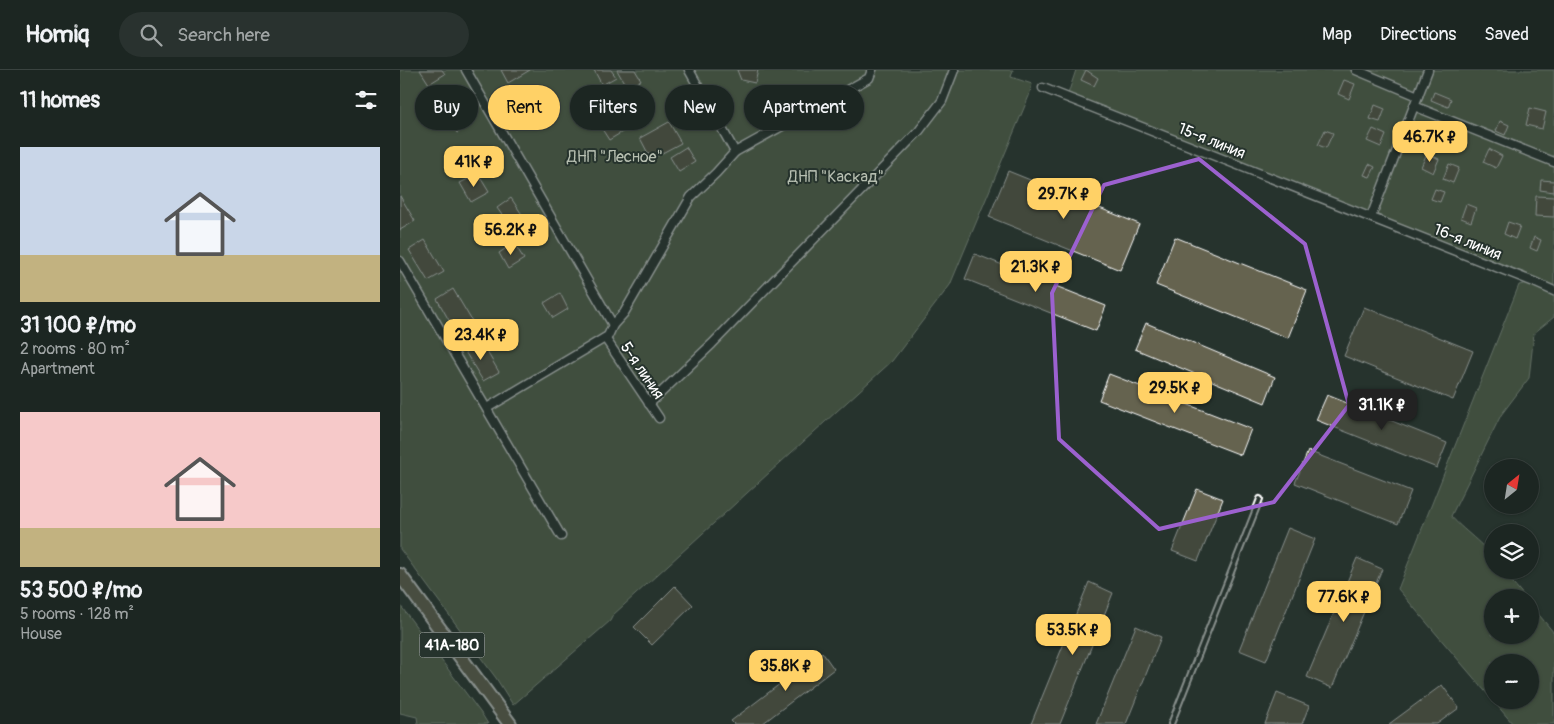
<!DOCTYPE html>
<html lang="en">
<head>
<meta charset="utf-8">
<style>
  :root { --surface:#1c2622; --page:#29322f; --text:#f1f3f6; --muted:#a0a5a5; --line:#3a4340; --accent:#ffd166 }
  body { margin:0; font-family:Pangolin,sans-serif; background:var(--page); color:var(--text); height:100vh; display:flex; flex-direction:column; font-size:19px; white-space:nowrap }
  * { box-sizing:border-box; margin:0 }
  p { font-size:16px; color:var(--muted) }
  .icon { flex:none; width:28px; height:28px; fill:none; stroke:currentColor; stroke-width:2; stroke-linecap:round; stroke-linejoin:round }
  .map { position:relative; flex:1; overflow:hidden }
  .panel { display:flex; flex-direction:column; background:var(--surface); width:400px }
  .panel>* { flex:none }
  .guide { position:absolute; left:15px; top:15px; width:475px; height:45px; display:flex; gap:10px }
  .needle { width:32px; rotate:30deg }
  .controls { position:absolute; left:1084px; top:389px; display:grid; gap:10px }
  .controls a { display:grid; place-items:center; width:55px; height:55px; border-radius:50%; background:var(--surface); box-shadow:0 1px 4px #0004,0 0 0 1px var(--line); font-size:25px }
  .price { position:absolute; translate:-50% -42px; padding:0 11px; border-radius:10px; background:var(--accent); color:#111; font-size:16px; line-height:32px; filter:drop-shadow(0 1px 2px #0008) }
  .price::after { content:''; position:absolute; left:50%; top:30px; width:15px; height:11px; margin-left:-8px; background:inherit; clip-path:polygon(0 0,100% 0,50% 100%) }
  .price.selected { background:#222; color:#fff }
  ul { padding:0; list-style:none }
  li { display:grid; align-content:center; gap:10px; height:265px; padding:0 20px }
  li span { display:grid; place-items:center; height:155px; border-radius:0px; color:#555 }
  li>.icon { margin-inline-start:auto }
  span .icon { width:90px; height:90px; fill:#fffc; stroke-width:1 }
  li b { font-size:21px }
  h2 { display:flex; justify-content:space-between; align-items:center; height:60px; padding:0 20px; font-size:21px }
  .chip { padding:0 18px; border-radius:22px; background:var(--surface); box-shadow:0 1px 4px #0004,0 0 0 1px var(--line); font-size:18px; line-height:45px }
  .chip.selected { background:var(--accent); color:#111 }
  header { display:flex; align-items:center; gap:30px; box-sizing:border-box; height:70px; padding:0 25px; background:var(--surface); border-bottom:1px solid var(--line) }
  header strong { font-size:24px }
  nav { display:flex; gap:28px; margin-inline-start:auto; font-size:18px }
  .search { width:350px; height:45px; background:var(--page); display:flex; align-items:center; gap:12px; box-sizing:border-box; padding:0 18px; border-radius:28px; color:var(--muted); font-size:19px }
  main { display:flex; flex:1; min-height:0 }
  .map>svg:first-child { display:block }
  .green { fill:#5e7052; stroke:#aeb8a8; fill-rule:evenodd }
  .building { fill:#65634f; stroke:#fff }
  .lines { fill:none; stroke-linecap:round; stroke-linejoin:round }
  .lane-casing { stroke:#fff; stroke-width:8 }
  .street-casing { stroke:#fff; stroke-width:11 }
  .primary-casing { stroke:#fff; stroke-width:16 }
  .lane { stroke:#26332d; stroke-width:4 }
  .street { stroke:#26332d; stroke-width:8 }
  .primary { stroke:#716e59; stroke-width:12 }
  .marked { fill:none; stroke:#9c61cf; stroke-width:4; stroke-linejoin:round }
  .labels { text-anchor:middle; stroke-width:4; stroke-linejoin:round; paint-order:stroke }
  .shield { fill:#26332d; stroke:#bec2c0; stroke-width:1 }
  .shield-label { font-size:15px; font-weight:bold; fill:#fff }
  .street-label { font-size:16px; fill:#fff; stroke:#26332d }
  .park-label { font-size:16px; fill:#b7bfb1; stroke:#26332d }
</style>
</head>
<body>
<header>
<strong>Homiq</strong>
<div class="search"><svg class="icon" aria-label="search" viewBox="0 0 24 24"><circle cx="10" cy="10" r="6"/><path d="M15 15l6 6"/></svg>Search here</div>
<nav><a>Map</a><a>Directions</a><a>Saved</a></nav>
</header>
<main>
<section class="panel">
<h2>11 homes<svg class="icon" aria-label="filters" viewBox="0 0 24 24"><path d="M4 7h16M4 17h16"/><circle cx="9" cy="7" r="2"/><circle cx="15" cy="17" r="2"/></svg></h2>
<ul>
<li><span style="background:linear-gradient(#c9d6e8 70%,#c2b280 0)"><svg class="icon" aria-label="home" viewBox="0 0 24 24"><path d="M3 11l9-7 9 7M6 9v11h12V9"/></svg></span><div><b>31 100 ₽/mo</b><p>2 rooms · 80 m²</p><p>Apartment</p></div></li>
<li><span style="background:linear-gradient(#f6c9c9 75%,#c2b280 0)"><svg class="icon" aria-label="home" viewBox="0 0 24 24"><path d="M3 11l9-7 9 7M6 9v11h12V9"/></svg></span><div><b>53 500 ₽/mo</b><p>5 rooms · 128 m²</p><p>House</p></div></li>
</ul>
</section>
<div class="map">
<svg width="1154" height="654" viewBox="0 0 1154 654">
  <rect width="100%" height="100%" fill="#26332d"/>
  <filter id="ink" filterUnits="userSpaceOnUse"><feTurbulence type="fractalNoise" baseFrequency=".02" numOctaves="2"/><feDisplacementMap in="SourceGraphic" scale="10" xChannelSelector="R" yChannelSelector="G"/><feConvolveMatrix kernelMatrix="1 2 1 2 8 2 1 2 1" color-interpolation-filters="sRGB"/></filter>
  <g filter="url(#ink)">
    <g class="green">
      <path d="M0,0H613L611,7L632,14L629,26L550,215L492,291L213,545L210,551L113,635L96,608L0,479Z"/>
      <path d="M676,0H1154V247L1134,263L1129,308L1101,345L1051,446C1060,458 1088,477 1092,488C1093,491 1092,497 1092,500H1102L1125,527L1092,528V565H1130V534L1154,563V654H1113L998,519L1119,215L1133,212L667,27ZM1092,592H1130V630H1092Z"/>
      <path d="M0,535L83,646L88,654H18L17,647L0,643Z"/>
    </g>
    <g class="building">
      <path d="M20,0H42L45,4L29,14Z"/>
      <path d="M101,0H130L108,13Z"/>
      <path d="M194,0H211L216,7L202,15Z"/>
      <path d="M217,0H235L241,10L227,18Z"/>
      <path d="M337,0H358L355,13L341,10Z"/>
      <path d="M686,0L698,8L694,16L681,10Z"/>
      <path d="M944,10L955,14L949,29L938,24Z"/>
      <path d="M55,22L73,53L57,63L38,31Z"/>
      <path d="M1034,22L1051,29L1048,37L1031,30Z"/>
      <path d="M242,34L249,46L209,70L202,59Z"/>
      <path d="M975,35L985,39L980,52L970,49Z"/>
      <path d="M1130,38L1146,42L1142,59L1126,55Z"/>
      <path d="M1100,51L1109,55L1105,65L1096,61Z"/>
      <path d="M269,52L281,73L251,89L240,68Z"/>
      <path d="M973,59L986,65L981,77L967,71Z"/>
      <path d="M925,60L933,63L926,78L918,75Z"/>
      <path d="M286,77L295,92L279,102L270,87Z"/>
      <path d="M1089,79L1102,86L1096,98L1083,92Z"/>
      <path d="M1027,83L1039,89L1033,103L1021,97Z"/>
      <path d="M969,94L975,97L970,107L964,105Z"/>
      <path d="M1049,94L1059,98L1053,113L1043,109Z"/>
      <path d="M608,101L739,154L720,200L589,147Z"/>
      <path d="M78,104L89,122L71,132L60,113Z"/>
      <path d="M1141,110L1154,111V122L1140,120Z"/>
      <path d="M1035,119L1044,122L1040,132L1031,129Z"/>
      <path d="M0,126L15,151L0,160Z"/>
      <path d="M1136,126L1154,127V147L1135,146Z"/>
      <path d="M111,128L123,146L109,155L97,138Z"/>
      <path d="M1066,134L1076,138L1071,152L1061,148Z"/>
      <path d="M1108,152L1120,156L1115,169L1104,164Z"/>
      <path d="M775,167L907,220L888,268L756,215Z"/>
      <path d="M1134,167L1141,170L1137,181L1130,178Z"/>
      <path d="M25,170L44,202L28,211L9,180Z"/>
      <path d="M114,173L124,189L108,199L99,183Z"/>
      <path d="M575,184L706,236L696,261L565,209Z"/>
      <path d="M53,219L72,251L55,261L37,229Z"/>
      <path d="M160,223L168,239L153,248L144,233Z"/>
      <path d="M964,237L1073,281L1053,330L944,286Z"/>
      <path d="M746,253L875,307L865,333L735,279Z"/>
      <path d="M80,270L99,302L83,311L64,280Z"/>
      <path d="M709,304L851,359L841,385L699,330Z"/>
      <path d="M927,325L1047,373L1037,398L916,350Z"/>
      <path d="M908,381L1011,421L998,454L895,413Z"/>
      <path d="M797,419L823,429L798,491L772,481Z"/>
      <path d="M888,458L915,469L866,591L839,580Z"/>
      <path d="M957,488L982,499L932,618L907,607Z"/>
      <path d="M689,512L713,523L660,654H631Z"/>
      <path d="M275,516L293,535L252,575L234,557Z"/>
      <path d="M736,556L761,567L726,654H696Z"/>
      <path d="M422,582L434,599L362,654H334L331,651Z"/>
      <path d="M1042,615L1059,638L1037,654H989Z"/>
      <path d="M877,623L909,636L902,654H865Z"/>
    </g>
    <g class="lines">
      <defs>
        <path id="lane" d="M771,654L860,429"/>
        <g id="street">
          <path d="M66,0L213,255"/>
          <path d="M956,0L1018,26"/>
          <path d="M643,18L1134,212L1154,221"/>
          <path d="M1014,36L1154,92"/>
          <path d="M335,82L469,8L472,0"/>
          <path d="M971,147L1028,0"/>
          <path d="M0,191L161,466"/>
          <path d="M205,268L259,348"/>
          <path d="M249,334L312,274L519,61L542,31L554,0"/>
          <path d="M87,338L208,266L213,255L224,243L291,127L316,103L335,82L289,0"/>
        </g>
        <path id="primary" d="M0,505L110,654"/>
      </defs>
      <use href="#lane" class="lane-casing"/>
      <use href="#street" class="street-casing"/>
      <use href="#primary" class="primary-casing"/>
      <use href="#lane" class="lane"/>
      <use href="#street" class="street"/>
      <use href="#primary" class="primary"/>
    </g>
  </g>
  <path d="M0 0H1154V654H0ZM799,89L905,174L949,335L874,432L759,459L659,369L652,223L704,115Z" fill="#26332d" fill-opacity=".55" fill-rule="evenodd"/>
  <path class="marked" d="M799,89L905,174L949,335L874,432L759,459L659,369L652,223L704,115Z"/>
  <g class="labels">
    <rect class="shield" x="19.5" y="562.5" width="65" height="25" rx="4"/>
    <g class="shield-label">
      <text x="52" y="580">41А-180</text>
    </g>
    <g class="street-label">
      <text transform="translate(812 70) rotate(22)" y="6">15-я линия</text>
      <text transform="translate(1068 171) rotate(22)" y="6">16-я линия</text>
      <text transform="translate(243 300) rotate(56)" y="6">5-я линия</text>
    </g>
    <g class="park-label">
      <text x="215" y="92">ДНП "Лесное"</text>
      <text x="436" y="112">ДНП "Каскад"</text>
    </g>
  </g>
</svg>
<div class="controls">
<a><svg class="needle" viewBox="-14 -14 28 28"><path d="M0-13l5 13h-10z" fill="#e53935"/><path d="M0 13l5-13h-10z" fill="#a0a5a5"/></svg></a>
<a><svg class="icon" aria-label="layers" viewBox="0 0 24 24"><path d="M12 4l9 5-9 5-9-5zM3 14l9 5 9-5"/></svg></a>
<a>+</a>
<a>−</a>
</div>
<b class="price" style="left:1030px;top:93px">46.7K ₽</b>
<b class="price" style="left:74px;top:118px">41K ₽</b>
<b class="price" style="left:664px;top:150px">29.7K ₽</b>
<b class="price" style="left:111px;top:186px">56.2K ₽</b>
<b class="price" style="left:636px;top:223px">21.3K ₽</b>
<b class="price" style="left:81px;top:291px">23.4K ₽</b>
<b class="price" style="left:775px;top:344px">29.5K ₽</b>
<b class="price selected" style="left:982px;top:361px">31.1K ₽</b>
<b class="price" style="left:944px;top:553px">77.6K ₽</b>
<b class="price" style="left:673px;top:586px">53.5K ₽</b>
<b class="price" style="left:386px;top:622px">35.8K ₽</b>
<div class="guide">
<a class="chip">Buy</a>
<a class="chip selected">Rent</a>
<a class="chip">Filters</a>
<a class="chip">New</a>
<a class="chip">Apartment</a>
</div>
</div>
</main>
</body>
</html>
